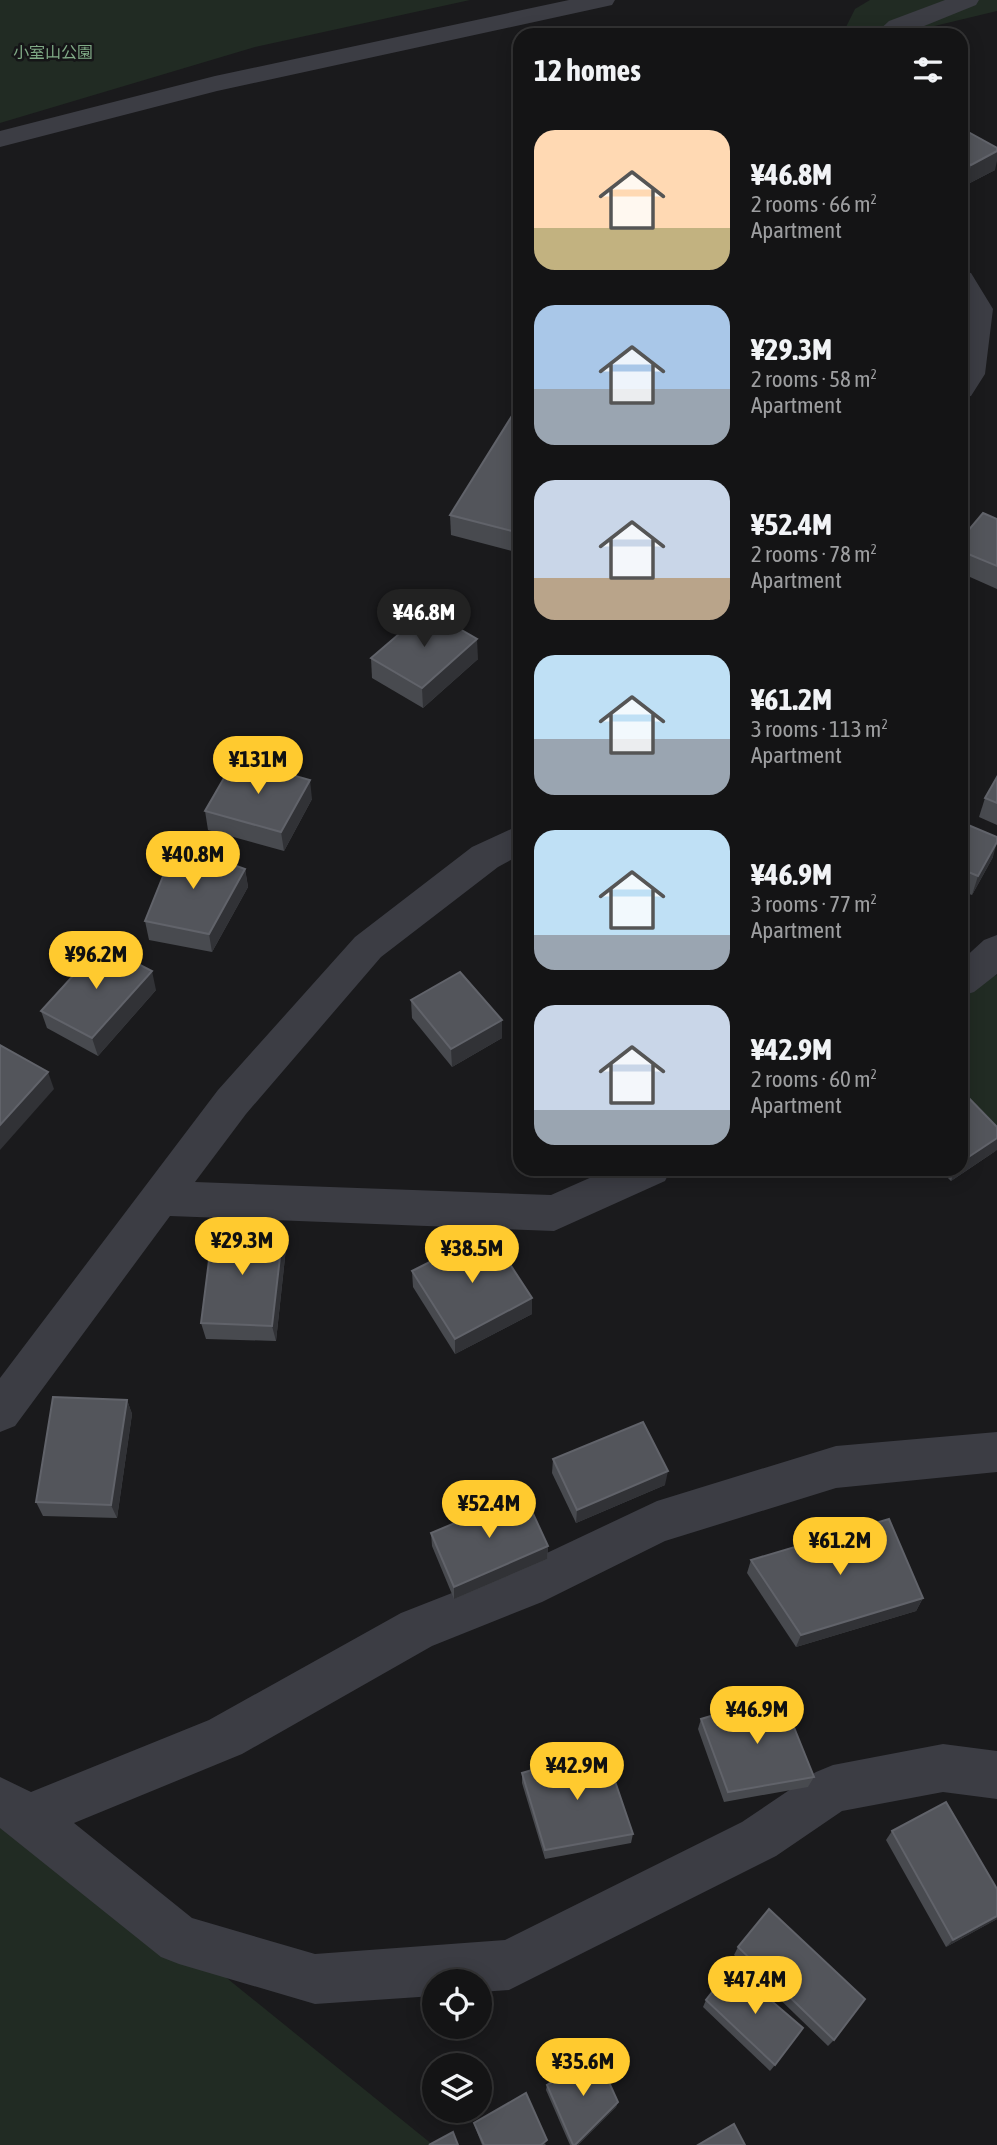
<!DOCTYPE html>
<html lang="en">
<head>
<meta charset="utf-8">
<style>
  :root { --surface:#141415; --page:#212122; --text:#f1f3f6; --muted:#9d9ea0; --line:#333334; --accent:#ffca2f }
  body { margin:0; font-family:"Asap Condensed","Noto Sans JP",sans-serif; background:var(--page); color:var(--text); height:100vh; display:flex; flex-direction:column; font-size:26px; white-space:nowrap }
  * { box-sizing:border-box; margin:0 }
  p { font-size:23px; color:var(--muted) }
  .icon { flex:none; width:38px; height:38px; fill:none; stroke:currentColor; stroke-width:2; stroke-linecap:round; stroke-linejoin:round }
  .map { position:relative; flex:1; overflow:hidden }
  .details { position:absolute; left:513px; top:28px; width:455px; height:1148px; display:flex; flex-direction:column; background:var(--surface); border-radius:21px; box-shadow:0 4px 18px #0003,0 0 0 2px var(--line) }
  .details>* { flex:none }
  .buttons { position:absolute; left:422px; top:1969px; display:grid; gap:14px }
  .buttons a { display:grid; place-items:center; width:70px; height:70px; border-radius:50%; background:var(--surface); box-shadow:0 4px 18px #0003,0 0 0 2px var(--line); font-size:35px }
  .price { position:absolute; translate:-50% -60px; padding:0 16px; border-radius:24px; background:var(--accent); color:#111; font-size:23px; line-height:46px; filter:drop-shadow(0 2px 4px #0008) }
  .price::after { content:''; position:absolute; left:50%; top:42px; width:21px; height:16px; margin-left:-10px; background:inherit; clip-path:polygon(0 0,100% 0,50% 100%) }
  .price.selected { background:#222; color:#fff }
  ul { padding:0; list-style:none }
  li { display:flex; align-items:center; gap:21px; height:175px; padding:0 21px }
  li span { display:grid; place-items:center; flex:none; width:196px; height:140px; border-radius:21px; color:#555 }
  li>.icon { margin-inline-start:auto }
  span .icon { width:84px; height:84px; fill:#fffc; stroke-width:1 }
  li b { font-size:30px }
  h2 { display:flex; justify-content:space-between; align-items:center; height:84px; padding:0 21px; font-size:30px }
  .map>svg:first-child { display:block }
  .green { fill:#212b23 }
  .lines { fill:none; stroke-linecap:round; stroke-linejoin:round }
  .minor { fill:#3c3d44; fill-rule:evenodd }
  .wall { fill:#484a4f }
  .shaded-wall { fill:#313236 }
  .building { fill:#53555b; stroke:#61636a; stroke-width:2 }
  .labels { text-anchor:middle; stroke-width:5; stroke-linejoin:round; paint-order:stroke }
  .far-park-label { font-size:16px; fill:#80aa86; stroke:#151517 }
</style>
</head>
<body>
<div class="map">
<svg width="997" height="2145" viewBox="0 0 997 2145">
  <rect width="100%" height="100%" fill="#1a1a1c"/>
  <g class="green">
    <path d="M0,0H470L255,47L0,123Z"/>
    <path d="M870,0H997V11L897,35H842L855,9Z"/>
    <path d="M997,975V1142L961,1104V990Z"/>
    <path d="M0,1789L28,1817L433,2145H0Z"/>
  </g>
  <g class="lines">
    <g class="minor">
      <path d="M569,0H615L612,5L603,7L217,91L0,147V131L215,76Z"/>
      <path d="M945,0H979L976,5L902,35H874L889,21Z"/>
      <path d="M961,271L971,273L993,309L985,374L971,396L961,398V337L965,309L961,302Z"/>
      <path d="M520,825V855L498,867L381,957L246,1114L195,1182L551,1195L610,1169H671L665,1181L554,1231L170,1216L15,1426L0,1432V1378L218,1090L355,937L472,847Z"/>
      <path d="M997,935V974L974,992L961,996V961L984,940Z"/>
      <path d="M997,1432V1472L836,1488L665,1541L542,1602L432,1646L242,1754L74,1823L192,1918L315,1954L505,1940L742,1822L816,1772L833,1765L943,1744L997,1751V1799L943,1792L842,1811L776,1856L509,1990L480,1992V1981H434V1996L315,2004L179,1964L161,1957L0,1828V1777L31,1792L209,1720L401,1613L513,1569L657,1501L836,1446Z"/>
    </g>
  </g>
  <g class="wall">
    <path d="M961,128L995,170L966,185L961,182Z"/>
    <path d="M520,403V539L512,551L451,535L450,515Z"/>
    <path d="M997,519V589L961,573V539Z"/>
    <path d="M371,658L478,659L423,708L372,678Z"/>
    <path d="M997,777V825L979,817L985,798Z"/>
    <path d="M312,799L284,851L208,830L205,811Z"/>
    <path d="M961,822L993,857L972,895L961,891Z"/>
    <path d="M245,869L248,887L212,952L149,940L145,921Z"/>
    <path d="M156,990L98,1056L47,1028L41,1011Z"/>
    <path d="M411,1000L502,1038L452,1067L412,1018Z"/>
    <path d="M997,1150L951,1181L939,1169H961Z"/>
    <path d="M283,1231L286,1248L276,1341L206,1339L201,1323Z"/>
    <path d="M412,1271L532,1298V1314L455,1354L413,1287Z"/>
    <path d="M127,1400L132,1414L117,1518L43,1516L36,1502Z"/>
    <path d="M553,1459L665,1485L576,1523L552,1473Z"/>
    <path d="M431,1533L548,1546L547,1559L454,1599L432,1546Z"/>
    <path d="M751,1560L923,1598L916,1611L796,1647L747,1573Z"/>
    <path d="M701,1719L814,1777L808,1787L724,1802L698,1729Z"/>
    <path d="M522,1773L633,1834L631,1843L545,1859L522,1783Z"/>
    <path d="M892,1831L997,1919L946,1947L886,1840Z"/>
    <path d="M738,1947L834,2040L828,2046L734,1955Z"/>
    <path d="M706,2000L775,2065L770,2071L703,2007Z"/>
    <path d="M547,2085L618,2102L616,2107L578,2145H570L546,2090Z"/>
    <path d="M474,2123L546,2144L545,2145H482L475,2127Z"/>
  </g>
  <g class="shaded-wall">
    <path d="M964,56L961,70V58Z"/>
    <path d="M997,151V161L995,170L966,185L971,165Z"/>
    <path d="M520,519V539L512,551V531Z"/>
    <path d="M477,639L478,659L423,708L422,688Z"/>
    <path d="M310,780L312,799L284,851L281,832Z"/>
    <path d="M997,842L993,857L972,895L978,876Z"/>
    <path d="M245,869L248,887L212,952L209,934Z"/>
    <path d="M152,971L156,990L98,1056L92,1038Z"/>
    <path d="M502,1020V1038L452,1067L451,1049Z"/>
    <path d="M48,1072L54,1089L0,1150V1125Z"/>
    <path d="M997,1138V1150L951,1181L955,1169H961V1162Z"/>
    <path d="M283,1231L286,1248L276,1341L272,1326Z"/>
    <path d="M532,1298V1314L455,1354V1339Z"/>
    <path d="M127,1400L132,1414L117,1518L111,1505Z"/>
    <path d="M668,1471L665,1485L576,1523L577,1510Z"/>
    <path d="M548,1546L547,1559L454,1599V1587Z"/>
    <path d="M923,1598L916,1611L796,1647L801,1635Z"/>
    <path d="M997,1916V1919L946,1947L953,1940Z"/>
    <path d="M618,2102L616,2107L578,2145H575Z"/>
  </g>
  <g class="building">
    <path d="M961,128L997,148V151L971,165L961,159Z"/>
    <path d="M520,403V519L512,531L450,515Z"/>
    <path d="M983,513L997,519V566L961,551V539Z"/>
    <path d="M427,610L477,639L422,688L371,658Z"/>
    <path d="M235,759L310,780L281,832L205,811Z"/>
    <path d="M997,777V803L985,798Z"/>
    <path d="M961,822L997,837V842L978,876L961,869Z"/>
    <path d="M176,844L245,869L209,934L145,921Z"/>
    <path d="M101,945L152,971L92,1038L41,1011Z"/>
    <path d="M460,972L502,1020L451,1049L411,1000Z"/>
    <path d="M0,1045L48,1072L0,1125Z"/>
    <path d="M961,1090L997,1127V1138L961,1162Z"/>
    <path d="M213,1229L283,1231L272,1326L201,1323Z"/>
    <path d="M489,1232L532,1298L455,1339L412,1271Z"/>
    <path d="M53,1397L127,1400L111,1505L36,1502Z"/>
    <path d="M643,1422L668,1471L577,1510L553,1459Z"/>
    <path d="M524,1494L548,1546L454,1587L431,1533Z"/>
    <path d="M889,1519L923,1598L801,1635L751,1560Z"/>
    <path d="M781,1695L814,1777L728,1792L701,1719Z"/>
    <path d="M604,1749L633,1834L545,1850L522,1773Z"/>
    <path d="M946,1802L997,1889V1916L953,1940L892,1831Z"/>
    <path d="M769,1909L865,1999L834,2040L738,1947Z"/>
    <path d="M732,1967L803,2028L775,2065L706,2000Z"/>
    <path d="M597,2056L618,2102L575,2145H573L547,2085Z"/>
    <path d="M526,2093L547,2140L541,2145H484L474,2123Z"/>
    <path d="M734,2124L745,2145H698Z"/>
    <path d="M453,2132L458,2145H429Z"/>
  </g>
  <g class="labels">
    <g class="far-park-label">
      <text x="53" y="58">小室山公園</text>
    </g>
  </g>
</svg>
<div class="buttons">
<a><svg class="icon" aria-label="locate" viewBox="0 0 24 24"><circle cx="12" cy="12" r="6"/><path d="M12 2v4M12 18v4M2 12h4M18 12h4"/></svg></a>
<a><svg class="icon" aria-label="layers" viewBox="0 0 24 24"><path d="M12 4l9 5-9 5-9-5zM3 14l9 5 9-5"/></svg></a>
</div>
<b class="price selected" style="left:424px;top:649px">¥46.8M</b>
<b class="price" style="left:258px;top:796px">¥131M</b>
<b class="price" style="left:193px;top:891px">¥40.8M</b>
<b class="price" style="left:96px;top:991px">¥96.2M</b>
<b class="price" style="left:242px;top:1277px">¥29.3M</b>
<b class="price" style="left:472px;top:1285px">¥38.5M</b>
<b class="price" style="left:489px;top:1540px">¥52.4M</b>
<b class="price" style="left:840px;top:1577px">¥61.2M</b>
<b class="price" style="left:757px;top:1746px">¥46.9M</b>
<b class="price" style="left:577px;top:1802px">¥42.9M</b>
<b class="price" style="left:755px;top:2016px">¥47.4M</b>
<b class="price" style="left:583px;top:2098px">¥35.6M</b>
<section class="details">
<h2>12 homes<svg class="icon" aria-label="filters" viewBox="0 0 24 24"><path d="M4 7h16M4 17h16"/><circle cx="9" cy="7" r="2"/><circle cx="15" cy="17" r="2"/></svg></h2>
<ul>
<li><span style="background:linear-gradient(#ffd9b3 70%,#c2b280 0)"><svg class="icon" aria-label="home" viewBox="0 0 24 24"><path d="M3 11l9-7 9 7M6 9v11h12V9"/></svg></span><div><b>¥46.8M</b><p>2 rooms · 66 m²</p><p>Apartment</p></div></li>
<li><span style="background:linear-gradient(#a9c7e8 60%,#9aa5b1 0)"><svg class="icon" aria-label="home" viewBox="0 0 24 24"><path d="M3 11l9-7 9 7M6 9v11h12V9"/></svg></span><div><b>¥29.3M</b><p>2 rooms · 58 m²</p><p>Apartment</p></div></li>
<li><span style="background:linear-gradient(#c9d6e8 70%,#b9a48a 0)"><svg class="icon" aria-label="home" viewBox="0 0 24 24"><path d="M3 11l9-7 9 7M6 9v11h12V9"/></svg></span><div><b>¥52.4M</b><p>2 rooms · 78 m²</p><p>Apartment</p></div></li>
<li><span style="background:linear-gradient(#bfe0f5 60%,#9aa5b1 0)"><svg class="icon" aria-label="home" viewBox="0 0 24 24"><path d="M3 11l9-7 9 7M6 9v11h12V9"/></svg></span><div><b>¥61.2M</b><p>3 rooms · 113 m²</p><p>Apartment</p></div></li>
<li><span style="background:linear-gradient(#bfe0f5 75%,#9aa5b1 0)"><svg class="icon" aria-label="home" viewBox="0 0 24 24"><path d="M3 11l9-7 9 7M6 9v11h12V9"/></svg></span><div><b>¥46.9M</b><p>3 rooms · 77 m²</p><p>Apartment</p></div></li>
<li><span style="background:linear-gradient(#c9d6e8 75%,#9aa5b1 0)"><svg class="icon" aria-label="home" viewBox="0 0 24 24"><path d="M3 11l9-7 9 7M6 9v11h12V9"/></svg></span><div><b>¥42.9M</b><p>2 rooms · 60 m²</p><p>Apartment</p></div></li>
</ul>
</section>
</div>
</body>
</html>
